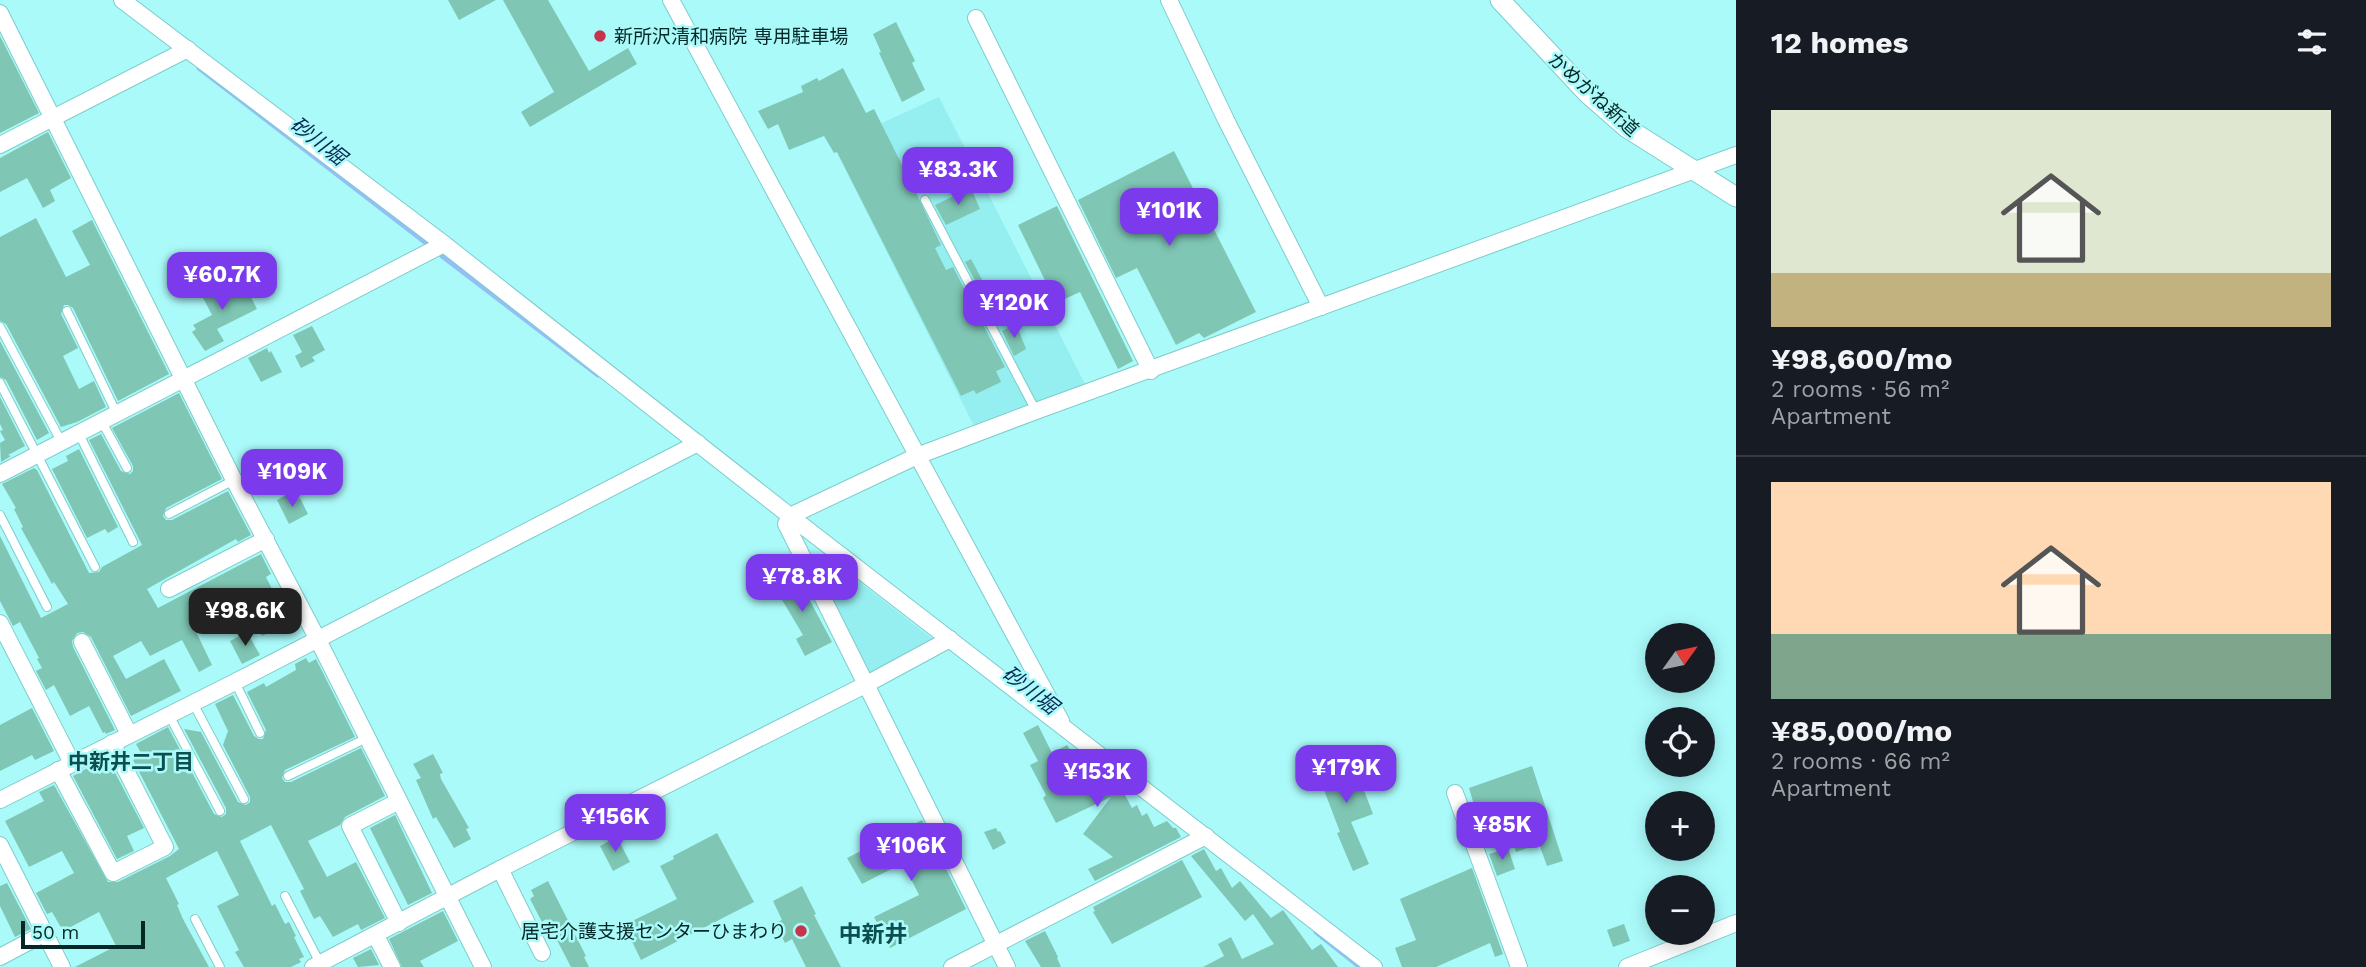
<!DOCTYPE html>
<html lang="en">
<head>
<meta charset="utf-8">
<style>
  :root { --surface:#171b24; --page:#20242c; --text:#f1f3f6; --muted:#9ea1a6; --line:#363941; --accent:#7c3aed }
  body { margin:0; font-family:"Work Sans","Noto Sans JP",sans-serif; background:var(--page); color:var(--text); height:100vh; display:flex; flex-direction:column; font-size:26px; white-space:nowrap }
  * { box-sizing:border-box; margin:0 }
  p { font-size:23px; color:var(--muted) }
  .icon { flex:none; width:38px; height:38px; fill:none; stroke:currentColor; stroke-width:2; stroke-linecap:round; stroke-linejoin:round }
  .map { position:relative; flex:1; overflow:hidden }
  .drawer { display:flex; flex-direction:column; background:var(--surface); width:630px }
  .drawer>* { flex:none }
  .needle { width:46px; rotate:57deg }
  .buttons { position:absolute; left:1645px; top:623px; display:grid; gap:14px }
  .buttons a { display:grid; place-items:center; width:70px; height:70px; border-radius:50%; background:var(--surface); box-shadow:0 4px 18px #0003; font-size:35px }
  .scale { position:absolute; left:21px; bottom:18px; width:124px; box-sizing:border-box; padding-left:7px; border:4px solid #042727; border-top:0; font-size:19px; line-height:24px; white-space:nowrap; color:#042727; -webkit-text-stroke:5px #abfafa; paint-order:stroke }
  .price { position:absolute; translate:-50% -60px; padding:0 16px; border-radius:14px; background:var(--accent); color:#fff; font-size:23px; line-height:46px; filter:drop-shadow(0 2px 4px #0008) }
  .price::after { content:''; position:absolute; left:50%; top:42px; width:21px; height:16px; margin-left:-10px; background:inherit; clip-path:polygon(0 0,100% 0,50% 100%) }
  .price.on { background:#222; color:#fff }
  ul { padding:0; list-style:none }
  li { display:grid; align-content:center; gap:14px; height:371px; padding:0 35px }
  li+li { border-top:2px solid var(--line) }
  li span { display:grid; place-items:center; height:217px; border-radius:0px; color:#555 }
  li>.icon { margin-inline-start:auto }
  span .icon { width:126px; height:126px; fill:#fffc; stroke-width:1 }
  li b { font-size:30px }
  h2 { display:flex; justify-content:space-between; align-items:center; height:84px; padding:0 35px; font-size:30px }
  main { display:flex; flex:1; min-height:0 }
  .map>svg:first-child { display:block }
  .built { fill:#95eeef }
  .lines { fill:none; stroke-linecap:round; stroke-linejoin:round }
  .stream { stroke:#94bef6; stroke-width:5 }
  .building { fill:#7fc6b4 }
  .service-casing { stroke:#7ecccd; stroke-width:10 }
  .minor-casing { stroke:#7ecccd; stroke-width:18 }
  .tertiary-casing { stroke:#7ecccd; stroke-width:21 }
  .service { stroke:#fff; stroke-width:8 }
  .minor { stroke:#fff; stroke-width:16 }
  .tertiary { stroke:#fff; stroke-width:19 }
  .poi-dot { fill:#c5344c; stroke:#abfafa; stroke-width:2.5 }
  .labels { text-anchor:middle; stroke-width:5; stroke-linejoin:round; paint-order:stroke }
  .poi-label { font-size:19px; fill:#042727; stroke:#abfafa; text-anchor:start }
  .street-label { font-size:19px; fill:#042727; stroke:#abfafa }
  .water-label { font-size:21px; font-style:italic; fill:#062853; stroke:#abfafa }
  .neighbourhood-label { font-size:21px; font-weight:bold; fill:#0d4f50; stroke:#abfafa }
  .quarter-label { font-size:23px; font-weight:bold; fill:#0d4f50; stroke:#abfafa }
</style>
</head>
<body>
<main>
<div class="map">
<svg width="1736" height="967" viewBox="0 0 1736 967">
  <rect width="100%" height="100%" fill="#abfafa"/>
  <g class="built">
    <path d="M939,97L1086,386L975,428L833,145Z"/>
    <path d="M830,559L935,641L868,675L815,572Z"/>
  </g>
  <g class="lines">
    <g class="stream">
      <path d="M199,68L430,246"/>
      <path d="M442,256L598,375"/>
      <path d="M1316,932L1360,967"/>
    </g>
  </g>
  <g class="building">
    <path d="M448,0H496L459,20Z"/>
    <path d="M503,0H548L589,71L628,48L637,64L530,127L521,112L554,92Z"/>
    <path d="M896,22L915,61L912,63L925,90L902,102L879,53L881,52L873,34Z"/>
    <path d="M0,36L39,113L0,133Z"/>
    <path d="M843,68L866,113L874,109L902,165L926,154L934,171L911,182L941,245L935,248L946,270L953,267L1005,367L996,371L1001,382L976,394L974,390L961,396L837,152L834,153L824,136L789,150L778,124L768,129L758,111L803,92L801,86L817,78L819,81Z"/>
    <path d="M48,132L71,178L50,190L55,201L43,208L27,178L0,192V158Z"/>
    <path d="M1174,151L1256,312L1204,338L1199,333L1176,345L1137,268L1116,278L1078,200Z"/>
    <path d="M971,188L980,209L946,225L935,205Z"/>
    <path d="M1057,206L1133,361L1118,369L1080,292L1056,303L1018,225Z"/>
    <path d="M36,218L66,277L90,265L72,231L92,220L169,374L118,401L73,308L68,305H64L61,314L78,348L63,356L79,389L94,381L106,407L77,422L61,427L6,324L0,321V237Z"/>
    <path d="M971,259L995,304L989,307L965,262Z"/>
    <path d="M231,278L243,296L249,293L257,309L217,329L224,341L205,351L192,332L196,329L193,325L212,315L201,294Z"/>
    <path d="M1016,324L1026,349L1014,356L1002,331Z"/>
    <path d="M312,326L325,350L312,357L315,361L301,368L295,356L302,352L293,335Z"/>
    <path d="M0,341L49,433L37,440L6,380L0,377Z"/>
    <path d="M267,348L269,353L271,351L282,372L261,382L248,358Z"/>
    <path d="M179,393L222,479L166,508L163,516L166,520H172L228,491L251,535L238,542L236,539L147,589L158,608L261,554L271,574L266,577L272,589L270,590L288,623L262,636L238,592L189,617L212,665L199,672L182,640L150,656L141,641L113,656L126,679L164,659L181,691L131,716L91,637L83,632L77,633L72,641L73,647L115,730L106,734L105,732L103,733L89,706L70,716L54,685L46,690L36,671L42,668L37,659L39,658L20,622L13,626L0,601V536L41,618L68,604L54,582L52,584L21,528L23,527L14,509L16,508L2,484L34,468L37,470L89,573L99,572L102,567L142,545L89,440L101,434L121,471L130,474L133,471V466L112,428Z"/>
    <path d="M0,397L25,446L8,455L11,456L1,462L0,443L5,440L0,431L3,430L0,424Z"/>
    <path d="M79,449L118,527L108,533L105,529L87,538L52,469L68,461L66,456Z"/>
    <path d="M288,494L292,502L300,498L308,514L289,524L277,500Z"/>
    <path d="M794,571L832,642L805,656L796,639L803,635L772,583Z"/>
    <path d="M247,632L260,655L242,664L230,641Z"/>
    <path d="M306,658L309,663L316,659L355,737L285,770L282,778L285,782H291L361,748L385,796L345,817L340,825L308,841L327,877L356,862L385,918L361,930L358,924L333,937L320,916L314,919L300,891L304,889L271,825L240,841L272,906L275,904L285,924L289,922L296,936L294,937L304,957L299,959L301,962L291,967H244L235,952L239,950L217,906L239,895L217,851L166,878L179,904L177,905L183,919L209,967H75L116,946L99,912L63,931L52,912L47,914L36,893L74,873L62,851L29,867L5,821L44,801L39,792L54,785L108,882H118L170,856L179,849L133,760L142,755L136,744L168,727L214,814L222,817L226,814V808L184,729L201,732L238,802L246,805L250,802V797L223,745L228,731L215,704L233,695L254,736L259,739H263L266,730L247,692L264,683L266,687L296,670L295,664Z"/>
    <path d="M32,708L54,751L35,760L32,755L0,771V725Z"/>
    <path d="M1038,725L1052,753L1067,745L1074,756L1066,760L1081,791L1109,775L1118,786L1119,784L1132,808L1137,805L1142,816L1147,813L1154,827L1167,821L1173,828H1176L1181,837L1095,881L1088,869L1113,857L1083,834L1111,797L1056,823L1043,798L1046,795L1030,765L1038,761L1023,733Z"/>
    <path d="M433,754L443,773L440,774L441,779L469,828L466,829L471,839L454,848L436,817L433,819L416,780L421,778L413,764Z"/>
    <path d="M1351,756L1373,814L1351,822L1369,864L1353,871L1337,833L1340,832L1316,769Z"/>
    <path d="M109,761L144,828L127,836L134,851L117,859L73,776L93,765L95,768Z"/>
    <path d="M1532,766L1563,861L1547,866L1539,844L1516,852L1501,806L1477,815L1469,788Z"/>
    <path d="M395,815L432,893L408,905L370,828Z"/>
    <path d="M922,820L966,909L890,948L874,917L919,895L903,863L862,884L847,858Z"/>
    <path d="M996,828L998,832L1000,831L1006,843L993,850L984,832Z"/>
    <path d="M717,833L754,902L641,960L624,925L677,899L660,866L674,859L673,856Z"/>
    <path d="M617,837L630,862L613,871L600,846Z"/>
    <path d="M1508,848L1515,869L1497,876L1489,854Z"/>
    <path d="M1204,849L1216,871L1221,868L1232,888L1240,881L1271,918L1283,910L1312,950L1321,944L1338,967H1203L1224,956L1218,944L1231,937L1242,959L1274,944L1253,914L1245,921L1191,856Z"/>
    <path d="M1182,860L1202,897L1112,944L1093,912L1095,911L1093,907Z"/>
    <path d="M1472,868L1503,954L1495,957L1490,943L1436,967H1402L1395,948L1416,940L1400,899Z"/>
    <path d="M548,881L586,956L584,957L589,967H571L546,919L542,922L530,899L534,896L531,890Z"/>
    <path d="M7,883L31,929L15,937L0,906V886Z"/>
    <path d="M802,886L816,914L814,915L841,967H806L792,939L785,943L775,923L782,920L773,901Z"/>
    <path d="M443,911L458,941L420,961L424,967H402L389,939Z"/>
    <path d="M1624,924L1630,941L1613,947L1607,930Z"/>
    <path d="M1045,931L1058,957L1057,958L1061,967H1041L1025,941Z"/>
    <path d="M371,949L379,965L358,967L353,958Z"/>
  </g>
  <g class="lines">
    <defs>
      <g id="service">
        <path d="M925,200L1036,411"/>
        <path d="M67,311L117,414"/>
        <path d="M0,327L62,443"/>
        <path d="M0,383L95,567"/>
        <path d="M102,422L127,468"/>
        <path d="M79,434L133,542"/>
        <path d="M169,514L234,480"/>
        <path d="M0,515L47,607"/>
        <path d="M235,682L260,733"/>
        <path d="M193,703L244,799"/>
        <path d="M169,715L220,811"/>
        <path d="M288,776L367,738"/>
        <path d="M285,896L320,963"/>
        <path d="M195,919L220,967"/>
      </g>
      <g id="minor">
        <path d="M122,0L444,244L790,516L1374,967"/>
        <path d="M671,0L1061,721"/>
        <path d="M1169,0L1226,120L1321,307"/>
        <path d="M0,13L234,480L317,638L483,967"/>
        <path d="M976,18L1151,371"/>
        <path d="M0,145L188,49"/>
        <path d="M0,474L444,244"/>
        <path d="M169,589L266,539"/>
        <path d="M0,623L72,763"/>
        <path d="M82,642L129,734"/>
        <path d="M58,770L113,873L165,847L112,743"/>
        <path d="M1455,793L1519,967"/>
        <path d="M0,800L235,682L698,443"/>
        <path d="M399,801L350,826L399,923"/>
        <path d="M0,845L62,967"/>
        <path d="M500,869L542,953"/>
        <path d="M376,936L392,967"/>
        <path d="M0,957L45,933"/>
        <path d="M313,967L500,869L865,685L950,639"/>
        <path d="M952,967L1206,836"/>
        <path d="M1007,967L786,524L790,516L917,456L1036,411L1736,155"/>
        <path d="M1627,967L1736,923"/>
      </g>
      <path id="tertiary" d="M1500,0L1587,93L1627,128L1736,197"/>
    </defs>
    <use href="#service" class="service-casing"/>
    <use href="#minor" class="minor-casing"/>
    <use href="#tertiary" class="tertiary-casing"/>
    <use href="#service" class="service"/>
    <use href="#minor" class="minor"/>
    <use href="#tertiary" class="tertiary"/>
  </g>
  <g class="poi-dot">
    <circle cx="600" cy="36" r="7"/>
    <circle cx="801" cy="931" r="7"/>
  </g>
  <g class="labels">
    <g class="poi-label">
      <text x="614" y="43">新所沢清和病院 専用駐車場</text>
      <text x="787" y="938" text-anchor="end">居宅介護支援センターひまわり</text>
    </g>
    <g class="street-label">
      <text transform="translate(1594 94) rotate(42)" y="7">かめがね新道</text>
    </g>
    <g class="water-label">
      <text transform="translate(318 141) rotate(38)" y="7">砂川堀</text>
      <text transform="translate(1030 690) rotate(38)" y="7">砂川堀</text>
    </g>
    <g class="neighbourhood-label">
      <text x="131" y="769">中新井二丁目</text>
    </g>
    <g class="quarter-label">
      <text x="873" y="942">中新井</text>
    </g>
  </g>
</svg>
<div class="buttons">
<a><svg class="needle" viewBox="-14 -14 28 28"><path d="M0-13l5 13h-10z" fill="#e53935"/><path d="M0 13l5-13h-10z" fill="#9ea1a6"/></svg></a>
<a><svg class="icon" aria-label="locate" viewBox="0 0 24 24"><circle cx="12" cy="12" r="6"/><path d="M12 2v4M12 18v4M2 12h4M18 12h4"/></svg></a>
<a>+</a>
<a>−</a>
</div>
<div class="scale">50 m</div>
<b class="price" style="left:958px;top:207px">¥83.3K</b>
<b class="price" style="left:1169px;top:248px">¥101K</b>
<b class="price" style="left:222px;top:312px">¥60.7K</b>
<b class="price" style="left:1014px;top:340px">¥120K</b>
<b class="price" style="left:292px;top:509px">¥109K</b>
<b class="price" style="left:802px;top:614px">¥78.8K</b>
<b class="price on" style="left:245px;top:648px">¥98.6K</b>
<b class="price" style="left:1346px;top:805px">¥179K</b>
<b class="price" style="left:1097px;top:809px">¥153K</b>
<b class="price" style="left:615px;top:854px">¥156K</b>
<b class="price" style="left:1502px;top:862px">¥85K</b>
<b class="price" style="left:911px;top:883px">¥106K</b>
</div>
<section class="drawer">
<h2>12 homes<svg class="icon" aria-label="filters" viewBox="0 0 24 24"><path d="M4 7h16M4 17h16"/><circle cx="9" cy="7" r="2"/><circle cx="15" cy="17" r="2"/></svg></h2>
<ul>
<li><span style="background:linear-gradient(#dfe7d0 75%,#c2b280 0)"><svg class="icon" aria-label="home" viewBox="0 0 24 24"><path d="M3 11l9-7 9 7M6 9v11h12V9"/></svg></span><div><b>¥98,600/mo</b><p>2 rooms · 56 m²</p><p>Apartment</p></div></li>
<li><span style="background:linear-gradient(#ffd9b3 70%,#7fa58c 0)"><svg class="icon" aria-label="home" viewBox="0 0 24 24"><path d="M3 11l9-7 9 7M6 9v11h12V9"/></svg></span><div><b>¥85,000/mo</b><p>2 rooms · 66 m²</p><p>Apartment</p></div></li>
</ul>
</section>
</main>
</body>
</html>
